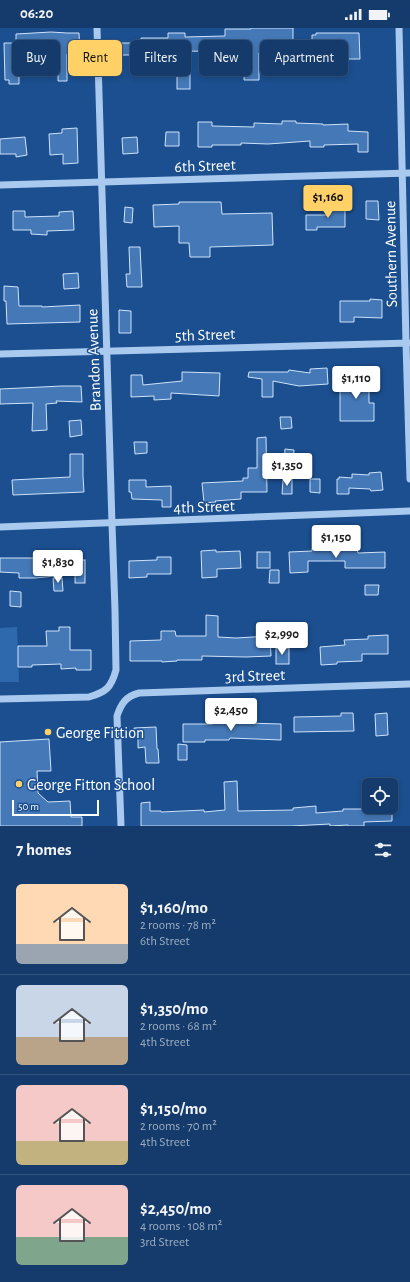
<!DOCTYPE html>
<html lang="en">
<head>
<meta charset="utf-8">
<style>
  :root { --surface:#143b6b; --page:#214673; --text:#f1f3f6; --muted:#9dadc1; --line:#33557e; --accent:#ffd166 }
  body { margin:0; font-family:"Alegreya Sans",sans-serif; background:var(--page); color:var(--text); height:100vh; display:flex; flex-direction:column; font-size:15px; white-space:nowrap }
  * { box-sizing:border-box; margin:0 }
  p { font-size:13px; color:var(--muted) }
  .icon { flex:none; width:22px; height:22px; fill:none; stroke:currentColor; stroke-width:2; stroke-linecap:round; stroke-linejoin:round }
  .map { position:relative; height:798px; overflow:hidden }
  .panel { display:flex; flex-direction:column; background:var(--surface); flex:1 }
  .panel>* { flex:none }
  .guide { position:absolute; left:12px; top:12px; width:386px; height:36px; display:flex; gap:8px }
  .fabs { position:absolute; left:362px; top:750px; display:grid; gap:8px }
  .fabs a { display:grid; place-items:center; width:36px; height:36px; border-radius:6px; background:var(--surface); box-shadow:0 2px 6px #0003,0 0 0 1px var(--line); font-size:20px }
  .scale { position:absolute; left:12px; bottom:10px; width:87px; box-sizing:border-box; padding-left:4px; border:2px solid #fff; border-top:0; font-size:11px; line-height:14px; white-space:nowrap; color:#fff; -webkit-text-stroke:3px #1b4f8f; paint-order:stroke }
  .price { position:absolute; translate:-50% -34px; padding:0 9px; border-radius:4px; background:#fff; color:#222; font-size:13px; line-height:26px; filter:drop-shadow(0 1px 2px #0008) }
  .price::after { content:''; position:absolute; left:50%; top:24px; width:12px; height:9px; margin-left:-6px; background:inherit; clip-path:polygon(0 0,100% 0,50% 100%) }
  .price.active { background:var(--accent); color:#111 }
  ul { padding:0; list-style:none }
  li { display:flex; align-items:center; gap:12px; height:100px; padding:0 16px }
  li+li { border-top:1px solid var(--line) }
  li span { display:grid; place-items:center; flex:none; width:112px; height:80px; border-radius:6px; color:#555 }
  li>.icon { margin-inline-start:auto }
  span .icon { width:48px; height:48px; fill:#fffc; stroke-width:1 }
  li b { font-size:17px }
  h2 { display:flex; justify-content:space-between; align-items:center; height:48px; padding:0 16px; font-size:17px }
  .pill { padding:0 14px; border-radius:6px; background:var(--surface); box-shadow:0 2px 6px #0003,0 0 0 1px var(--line); font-size:14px; line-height:36px }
  .pill.active { background:var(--accent); color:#111 }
  .status { display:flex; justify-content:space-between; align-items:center; height:28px; padding:0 20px; background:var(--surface); direction:ltr }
  .status svg { height:11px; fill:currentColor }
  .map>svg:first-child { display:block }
  .green { fill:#2e69ad }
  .building { fill:#4478b7; stroke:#cfe3fa }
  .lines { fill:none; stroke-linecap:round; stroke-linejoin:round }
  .minor { stroke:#a9c9ee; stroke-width:7 }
  .poi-dot { fill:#ffd166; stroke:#1b4f8f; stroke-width:1.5 }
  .labels { text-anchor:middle; stroke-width:3; stroke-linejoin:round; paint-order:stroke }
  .street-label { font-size:16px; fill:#fff; stroke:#1b4f8f }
  .poi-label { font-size:16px; fill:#fff; stroke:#1b4f8f; text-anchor:start }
</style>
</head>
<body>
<div class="status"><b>06:20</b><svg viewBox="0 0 49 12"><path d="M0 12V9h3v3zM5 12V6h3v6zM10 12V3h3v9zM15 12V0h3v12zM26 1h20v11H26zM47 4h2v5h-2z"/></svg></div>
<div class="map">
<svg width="410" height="798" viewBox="0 0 410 798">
  <rect width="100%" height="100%" fill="#1b4f8f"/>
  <path class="green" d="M17,599L19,654H0V600Z"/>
  <g class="building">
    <path d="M251,0H293V25L284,24V21L266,23V25H259V52H244L245,24L184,23V30H167L168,24L141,23V10H168V5H185V9L225,8V1H251Z"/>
    <path d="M51,4L67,5H79L80,26H67V53H58V37L19,38V56H9V52H5L4,15H16V6Z"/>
    <path d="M316,5H359L360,31H339V28L312,27V7H316Z"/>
    <rect x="117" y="15" width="14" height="12"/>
    <rect x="177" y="45" width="13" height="16"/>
    <path d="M282,93H296V95L323,96V97L348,96V103L368,104V124H358V116L324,117V119H310V113L268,116L241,115V117H212V119H198V94H212V98L254,99V95L282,96Z"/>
    <path d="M77,100L78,135L63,136V126L50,127L49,106L62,105V101Z"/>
    <path d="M166,104H179V118H165Z"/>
    <path d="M25,109L27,127L16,129V126H0V111Z"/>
    <path d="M137,109L138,125L123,126L122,110Z"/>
    <path d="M366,173H378L379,192L366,191Z"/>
    <path d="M179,174H221L222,186L272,185L273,217L210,219V229H190L189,215H179V198L154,199L153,177L179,176Z"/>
    <path d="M331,176H345V199H317V202H306V187H330Z"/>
    <path d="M125,179L133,180L132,195L124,194Z"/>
    <path d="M13,183H25V189L59,188V184L73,183L74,202L47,203V207L31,206V202H13Z"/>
    <path d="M129,219H140L142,259H127L126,246H130Z"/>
    <path d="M78,245L79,260L64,261L63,246Z"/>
    <path d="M4,258L18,259L19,278H42V279L80,277V294L7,296L6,273H4Z"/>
    <path d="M370,271L382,272V290L354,289V294H340V273H370Z"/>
    <path d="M119,282L131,283V305H119Z"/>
    <path d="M327,340L328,356L299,358L273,353V369H262V351L248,349L249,344H288L289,342L310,345V341Z"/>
    <path d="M182,344L220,345L219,368L171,365V371L154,372V368L131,369V347H142L143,357L182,353Z"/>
    <path d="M340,349H369V375H374V393H340Z"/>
    <path d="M62,358H81L82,374L56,373L57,375L46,376L47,402L32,403L33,375L0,376V361Z"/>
    <path d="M280,389H291L292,400L281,401Z"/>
    <path d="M81,392L82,407L70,409L69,393Z"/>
    <path d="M266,409L267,464H241V471L215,473L216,474L204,475L202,455L243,453V450H248V440H257V410Z"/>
    <path d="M134,414H147V425L135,426Z"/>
    <path d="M285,421L294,422L293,435L284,434Z"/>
    <path d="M70,426H83V448L84,464L13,467L12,452L70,449Z"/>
    <path d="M381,444L383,462L371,463L370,461L349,460V466H337V451H339V449L352,450V446L369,447V445Z"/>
    <path d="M292,451V466H282L283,452Z"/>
    <path d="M310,451H320V465L310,464Z"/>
    <path d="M129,452H146V459L171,458V479H162V472L132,471L131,464H129Z"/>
    <path d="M312,520H330V521L357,522L358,525L385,524V540H345V533H308V544L290,545L289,524L312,523Z"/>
    <path d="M216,522V524L240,523L241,540L217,541V549L202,550L201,523Z"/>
    <rect x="257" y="524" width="13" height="16"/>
    <path d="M157,529H171V546H147V549L129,550V533L157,532Z"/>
    <path d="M0,530H35V533L54,532L55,548L35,550H19V545L0,544Z"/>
    <rect x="75" y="532" width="10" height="23"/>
    <path d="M270,542H279V555H269Z"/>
    <path d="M53,550H62L63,563H54Z"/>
    <path d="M365,557H379L378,567H365Z"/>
    <path d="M10,563L21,564V579L10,578Z"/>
    <path d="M206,587L218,588V609L236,610L270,608L271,628L246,629L202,628V632H177V633L162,634V633H130V613L161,612V603H175L176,608H206Z"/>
    <path d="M59,599H70V622H91V642H76V640L61,641V636L32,637V639H18V618H47L46,603H59Z"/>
    <path d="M388,607V626H362V633L337,634V636L321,637L320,619L345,617L344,612L368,611V608Z"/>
    <rect x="276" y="620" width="13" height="16"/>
    <path d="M341,685H353L354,703L294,704V689L341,688Z"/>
    <path d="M387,685L388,707L376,708L375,686Z"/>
    <path d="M213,694L281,696V712L230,710L229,712H205V714H183V696H213Z"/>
    <path d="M156,699L157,721H158L159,735H146L145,719L138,720V709H134V700Z"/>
    <path d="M49,711L51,743H37L38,765L48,774L70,773L71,789H82V798H0V714Z"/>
    <path d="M178,716L187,717V732H178Z"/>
    <path d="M237,753L238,783L293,782V780L316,778V785L343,783V781H373L372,779H392V793L364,794V798H348V797L330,798V796L291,798H141V775L150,774V783H161V784L204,782V784L225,782L224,754Z"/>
  </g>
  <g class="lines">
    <g class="minor">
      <path d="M399,0L406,315L410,451"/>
      <path d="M0,157L410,145"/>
      <path d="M0,326L410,315"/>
      <path d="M0,499L410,483"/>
      <path d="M0,671L89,669C106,664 111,660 116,642L115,582L112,496L97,0"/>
      <path d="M121,798L117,688C121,676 126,668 139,665L410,656"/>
    </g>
  </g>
  <g class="poi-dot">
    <circle cx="48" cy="704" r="4"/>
    <circle cx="19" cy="756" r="4"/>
  </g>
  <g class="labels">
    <g class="street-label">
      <text transform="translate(205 137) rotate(-2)" y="6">6th Street</text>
      <text transform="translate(390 226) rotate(-91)" y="6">Southern Avenue</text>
      <text transform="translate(205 306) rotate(-2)" y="6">5th Street</text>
      <text transform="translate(93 332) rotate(-92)" y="6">Brandon Avenue</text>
      <text transform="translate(204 478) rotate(-2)" y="6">4th Street</text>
      <text transform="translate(255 647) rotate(-2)" y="6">3rd Street</text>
    </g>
    <g class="poi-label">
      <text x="56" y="710">George Fittion</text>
      <text x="27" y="762">George Fitton School</text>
    </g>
  </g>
</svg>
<div class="fabs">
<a><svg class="icon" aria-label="locate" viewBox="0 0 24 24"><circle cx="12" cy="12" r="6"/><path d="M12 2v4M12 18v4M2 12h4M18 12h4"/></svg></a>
</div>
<div class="scale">50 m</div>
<b class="price active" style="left:328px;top:191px">$1,160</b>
<b class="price" style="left:356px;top:372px">$1,110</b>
<b class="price" style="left:287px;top:459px">$1,350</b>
<b class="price" style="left:336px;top:531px">$1,150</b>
<b class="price" style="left:58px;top:556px">$1,830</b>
<b class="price" style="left:282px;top:628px">$2,990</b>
<b class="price" style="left:231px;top:704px">$2,450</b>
<div class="guide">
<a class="pill">Buy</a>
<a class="pill active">Rent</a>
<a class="pill">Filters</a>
<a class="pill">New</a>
<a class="pill">Apartment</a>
</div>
</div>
<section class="panel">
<h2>7 homes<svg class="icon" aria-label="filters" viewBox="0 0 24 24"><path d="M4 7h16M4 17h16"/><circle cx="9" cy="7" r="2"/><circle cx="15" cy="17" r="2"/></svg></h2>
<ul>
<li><span style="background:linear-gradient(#ffd9b3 75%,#9aa5b1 0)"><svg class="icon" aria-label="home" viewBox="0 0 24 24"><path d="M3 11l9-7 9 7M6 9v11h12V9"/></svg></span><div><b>$1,160/mo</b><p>2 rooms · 78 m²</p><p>6th Street</p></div></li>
<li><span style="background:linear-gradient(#c9d6e8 65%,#b9a48a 0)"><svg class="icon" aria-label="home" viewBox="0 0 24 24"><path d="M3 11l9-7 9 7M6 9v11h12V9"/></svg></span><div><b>$1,350/mo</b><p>2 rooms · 68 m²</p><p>4th Street</p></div></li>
<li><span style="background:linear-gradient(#f6c9c9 70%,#c2b280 0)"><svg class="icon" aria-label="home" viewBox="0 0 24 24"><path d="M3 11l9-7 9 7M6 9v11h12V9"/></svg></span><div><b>$1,150/mo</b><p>2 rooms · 70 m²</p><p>4th Street</p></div></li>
<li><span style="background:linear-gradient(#f6c9c9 65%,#7fa58c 0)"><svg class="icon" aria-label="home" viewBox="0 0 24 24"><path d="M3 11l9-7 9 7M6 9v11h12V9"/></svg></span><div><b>$2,450/mo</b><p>4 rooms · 108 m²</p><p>3rd Street</p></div></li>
</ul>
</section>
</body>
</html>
